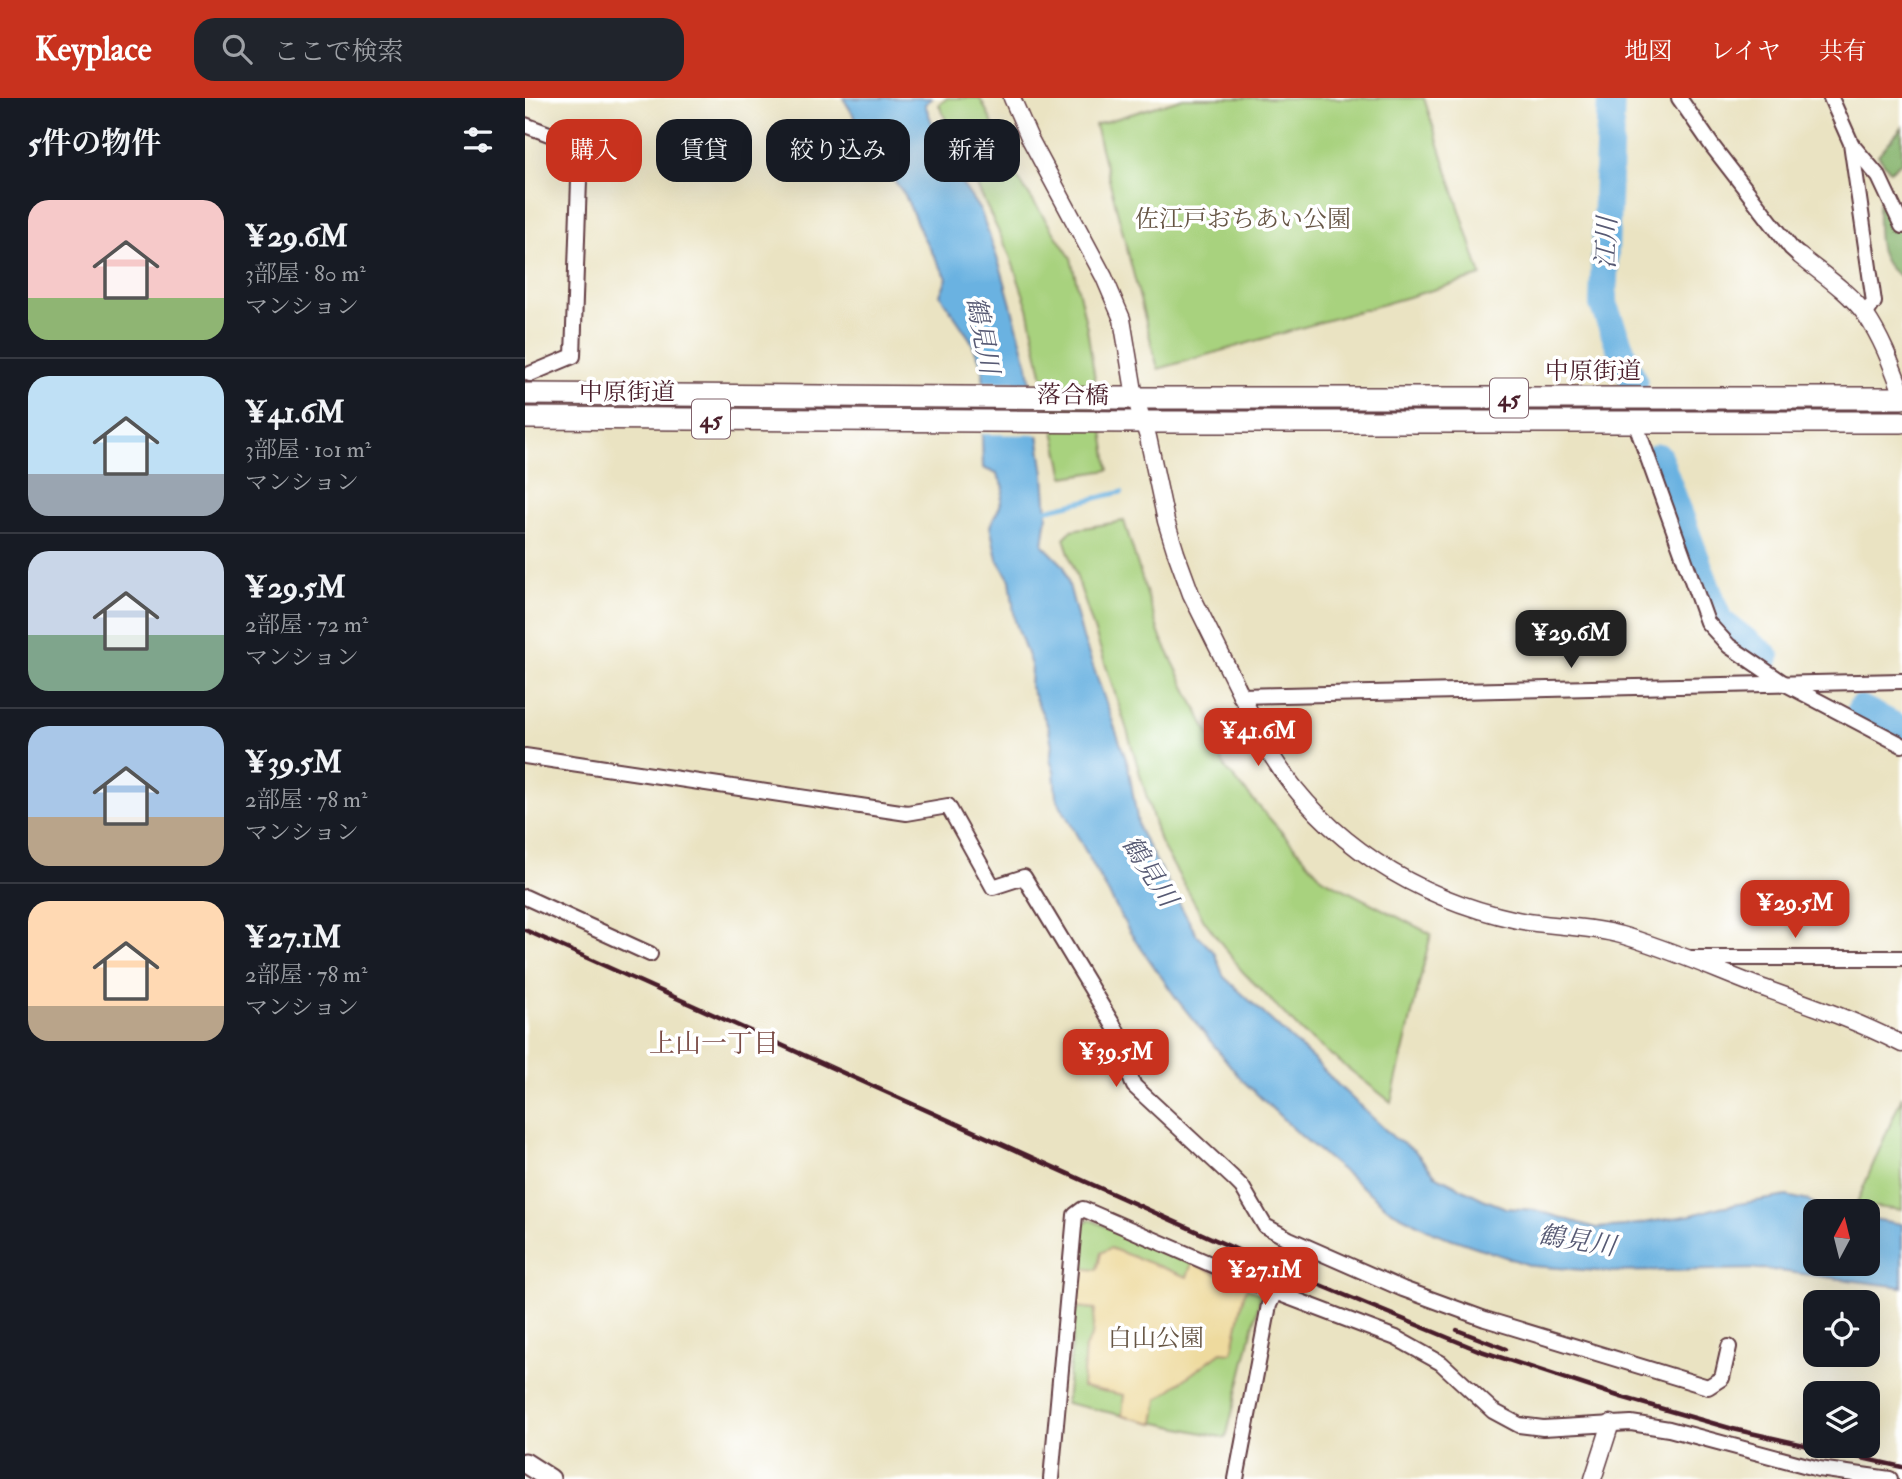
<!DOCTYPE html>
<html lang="ja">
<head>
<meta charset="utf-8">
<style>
  :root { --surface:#171b24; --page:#20242c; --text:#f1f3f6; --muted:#9ea1a6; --line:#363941; --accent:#c8321e }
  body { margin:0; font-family:"IM FELL Double Pica","Noto Serif JP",serif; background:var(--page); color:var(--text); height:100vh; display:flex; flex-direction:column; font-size:26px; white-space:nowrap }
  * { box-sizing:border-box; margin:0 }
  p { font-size:23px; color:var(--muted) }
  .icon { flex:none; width:38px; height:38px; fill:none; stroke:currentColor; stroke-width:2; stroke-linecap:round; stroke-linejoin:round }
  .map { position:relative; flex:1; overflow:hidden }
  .details { display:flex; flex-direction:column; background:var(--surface); width:525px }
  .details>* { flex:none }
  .hud { position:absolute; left:21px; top:21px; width:665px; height:63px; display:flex; gap:14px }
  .needle { width:46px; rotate:7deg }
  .controls { position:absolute; left:1278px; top:1101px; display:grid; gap:14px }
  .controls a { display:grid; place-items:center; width:77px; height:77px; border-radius:14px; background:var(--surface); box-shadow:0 7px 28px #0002; font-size:35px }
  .price { position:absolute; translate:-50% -60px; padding:0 16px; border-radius:14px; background:var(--accent); color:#fff; font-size:23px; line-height:46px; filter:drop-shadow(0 2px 4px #0008) }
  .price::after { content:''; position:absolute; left:50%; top:42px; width:21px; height:16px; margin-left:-10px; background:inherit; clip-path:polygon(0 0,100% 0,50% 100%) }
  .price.active { background:#222; color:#fff }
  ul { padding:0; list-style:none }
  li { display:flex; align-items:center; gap:21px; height:175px; padding:0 28px }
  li+li { border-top:2px solid var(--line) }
  li span { display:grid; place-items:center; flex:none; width:196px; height:140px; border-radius:21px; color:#555 }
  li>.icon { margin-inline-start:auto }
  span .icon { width:84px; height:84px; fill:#fffc; stroke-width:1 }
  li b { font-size:30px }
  h2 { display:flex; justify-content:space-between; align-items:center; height:84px; padding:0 28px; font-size:30px }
  .pill { padding:0 24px; border-radius:21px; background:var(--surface); box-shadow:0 7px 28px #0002; font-size:24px; line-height:63px }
  .pill.active { background:var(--accent); color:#fff }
  header { display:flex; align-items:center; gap:42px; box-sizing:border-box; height:98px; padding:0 35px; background:var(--accent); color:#fff }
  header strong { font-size:33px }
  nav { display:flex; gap:38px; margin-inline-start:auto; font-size:24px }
  .search { width:490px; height:63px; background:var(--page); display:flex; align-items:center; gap:18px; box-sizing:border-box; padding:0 24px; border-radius:21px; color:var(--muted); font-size:26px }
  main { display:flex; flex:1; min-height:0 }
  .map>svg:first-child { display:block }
  .green { fill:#a8d27e; stroke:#797854; stroke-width:2 }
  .forest { fill:#86b46d; stroke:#686a4c; stroke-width:2 }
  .sand { fill:#eeda9e; stroke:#9c7c64; stroke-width:2 }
  .water { fill:#6ab2e1; stroke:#5a6886; stroke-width:2 }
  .pier { fill:#eae3c2 }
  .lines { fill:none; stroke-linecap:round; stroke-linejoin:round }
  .stream { stroke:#6ab2e1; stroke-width:4.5 }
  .river { stroke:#6ab2e1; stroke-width:28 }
  .minor-casing { stroke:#623c42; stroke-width:18 }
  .tertiary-casing { stroke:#623c42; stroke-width:19 }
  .secondary-casing { stroke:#623c42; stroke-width:23 }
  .primary-casing { stroke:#623c42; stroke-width:24 }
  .minor { stroke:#fff; stroke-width:14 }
  .tertiary { stroke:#fff; stroke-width:16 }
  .secondary { stroke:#fff; stroke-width:19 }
  .primary { stroke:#fff; stroke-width:21 }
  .rail { stroke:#4a1f2b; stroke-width:4.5 }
  .labels { text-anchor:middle; stroke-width:7; stroke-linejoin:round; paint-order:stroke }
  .shield { fill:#fff; stroke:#80626b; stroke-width:2 }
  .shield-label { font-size:23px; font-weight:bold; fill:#4a1f2b }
  .park-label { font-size:24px; fill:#654; stroke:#fff }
  .street-label { font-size:24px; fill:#4a1f2b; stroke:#fff }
  .water-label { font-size:26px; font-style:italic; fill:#575a74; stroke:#fff }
  .neighbourhood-label { font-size:26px; fill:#794943; stroke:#fff }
</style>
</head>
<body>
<header>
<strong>Keyplace</strong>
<div class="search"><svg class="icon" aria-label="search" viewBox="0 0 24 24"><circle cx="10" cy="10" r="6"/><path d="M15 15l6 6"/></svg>ここで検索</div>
<nav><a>地図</a><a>レイヤ</a><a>共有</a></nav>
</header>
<main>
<section class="details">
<h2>5件の物件<svg class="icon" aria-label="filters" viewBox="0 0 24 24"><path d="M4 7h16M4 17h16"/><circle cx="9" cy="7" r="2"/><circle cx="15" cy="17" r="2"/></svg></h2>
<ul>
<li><span style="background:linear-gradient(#f6c9c9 70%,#8fb573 0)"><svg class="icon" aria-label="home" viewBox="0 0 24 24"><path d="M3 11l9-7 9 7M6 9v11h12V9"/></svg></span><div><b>¥29.6M</b><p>3部屋 · 80 m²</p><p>マンション</p></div></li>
<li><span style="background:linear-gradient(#bfe0f5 70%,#9aa5b1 0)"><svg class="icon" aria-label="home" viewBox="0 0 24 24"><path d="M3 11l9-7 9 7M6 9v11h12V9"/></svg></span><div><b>¥41.6M</b><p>3部屋 · 101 m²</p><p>マンション</p></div></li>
<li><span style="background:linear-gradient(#c9d6e8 60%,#7fa58c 0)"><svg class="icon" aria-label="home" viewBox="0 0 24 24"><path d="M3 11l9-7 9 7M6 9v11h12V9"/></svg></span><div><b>¥29.5M</b><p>2部屋 · 72 m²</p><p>マンション</p></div></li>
<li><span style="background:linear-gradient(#a9c7e8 65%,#b9a48a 0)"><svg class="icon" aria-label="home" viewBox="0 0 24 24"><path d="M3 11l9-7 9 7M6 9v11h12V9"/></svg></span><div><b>¥39.5M</b><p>2部屋 · 78 m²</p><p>マンション</p></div></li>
<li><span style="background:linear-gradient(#ffd9b3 75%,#b9a48a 0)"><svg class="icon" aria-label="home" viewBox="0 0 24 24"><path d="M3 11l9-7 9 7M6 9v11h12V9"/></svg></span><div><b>¥27.1M</b><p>2部屋 · 78 m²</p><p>マンション</p></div></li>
</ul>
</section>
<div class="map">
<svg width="1377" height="1381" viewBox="0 0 1377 1381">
  <rect width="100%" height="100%" fill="#fff"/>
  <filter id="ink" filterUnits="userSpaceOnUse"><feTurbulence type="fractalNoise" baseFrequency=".0143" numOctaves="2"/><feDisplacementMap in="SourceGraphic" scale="14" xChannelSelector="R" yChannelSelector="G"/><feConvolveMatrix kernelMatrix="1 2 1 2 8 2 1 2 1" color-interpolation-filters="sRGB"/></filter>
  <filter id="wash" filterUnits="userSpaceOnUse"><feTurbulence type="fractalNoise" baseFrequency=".00686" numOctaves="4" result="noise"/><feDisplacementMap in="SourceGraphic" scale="28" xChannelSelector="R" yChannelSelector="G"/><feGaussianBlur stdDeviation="1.57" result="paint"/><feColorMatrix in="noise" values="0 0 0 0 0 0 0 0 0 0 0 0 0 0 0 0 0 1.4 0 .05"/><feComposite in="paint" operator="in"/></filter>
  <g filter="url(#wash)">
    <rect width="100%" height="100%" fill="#eae3c2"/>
    <g class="green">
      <path d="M422,0H455L472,34L478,58L546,160L562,230L584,372L539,379L503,210L485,158L414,7Z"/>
      <path d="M658,0H899L956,178L633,271L570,27Z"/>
      <path d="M599,423L635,538L701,671L797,780L906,836L866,1004L778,935L717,873L679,822L635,744L602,632L539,440L547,432Z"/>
      <path d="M1377,998V1112L1331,1107Z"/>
      <path d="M564,1121L736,1196L701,1340L541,1305L559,1126Z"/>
    </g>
    <g class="forest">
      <path d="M1377,29V64L1365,73L1353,57Z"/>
      <path d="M1353,106L1377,120V179C1349,165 1353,133 1353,106Z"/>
    </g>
    <path class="sand" d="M585,1150L662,1179L667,1165L723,1189L719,1196L707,1255L696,1254L633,1301L629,1325L597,1318L599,1297L557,1289L560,1249L567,1238L570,1211L551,1209L554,1170L572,1172L576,1155Z"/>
    <path class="water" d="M318,0H408L400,6L421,62L456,114L477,174L503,268L519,376L522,417L518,447L539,468L558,540L603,667L614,732L671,836L689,854L699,879L789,962L813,987L869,1040L890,1053L910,1077L958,1101L981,1110L1010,1112L1071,1130L1100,1128L1167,1117L1195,1109L1262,1098L1284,1103L1304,1113H1290V1166H1342V1120L1377,1126V1189L1239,1171L1084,1174L1007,1168L910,1135L865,1112L776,1038L716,981L654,904L604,833L531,699L529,673L525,662L527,647L523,628L505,589L506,567L490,523L485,482L472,461L465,428L475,408L479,389L472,376L458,370L456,309L459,286L457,267L445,241L415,197L422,180L397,137L380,97L365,77Z"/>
    <path class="pier" d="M456,284H509L517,337L453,336L452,309Z"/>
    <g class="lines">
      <path class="stream" d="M516,413L597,394"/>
      <g class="river">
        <path d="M1086,0L1078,206L1109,285"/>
        <path d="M1133,359L1194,523L1241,559"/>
        <path d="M1336,611L1377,632"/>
      </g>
    </g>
  </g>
  <g filter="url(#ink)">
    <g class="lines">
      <defs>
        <g id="minor">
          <path d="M1154,0L1188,49L1266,150L1275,158"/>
          <path d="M1306,0L1326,45L1349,204L1340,217"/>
          <path d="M0,27L48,45L55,53L48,258L5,276"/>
          <path d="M1327,47L1354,79L1377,128"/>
          <path d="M1110,324L1182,524L1204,548L1257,584L1377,647"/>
          <path d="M715,598L1377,583"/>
          <path d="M0,658L382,715L423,708L468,789L499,779L596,940C602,956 601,973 609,988L707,1079L717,1089L740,1128L764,1141L878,1191L960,1221L1183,1289L1197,1280L1204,1249"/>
          <path d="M0,799L125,856"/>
          <path d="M1165,860H1377"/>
          <path d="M526,1381L550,1117L558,1111L750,1194L871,1240L916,1265L968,1313L994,1327L1018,1330L1106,1325L1144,1331L1294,1371L1365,1381"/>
          <path d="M711,1381L744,1207L750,1194"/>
        </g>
        <g id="tertiary">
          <path d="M487,0L505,41L579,179L597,221L610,299L623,339L641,423L651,455L666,496L745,655C800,744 890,800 992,822C1026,829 1062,827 1096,837C1142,850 1186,870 1230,887C1280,905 1330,922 1377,946"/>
          <path d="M1275,158C1297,176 1324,194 1340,216C1357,240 1367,268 1377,295"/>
          <path d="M1068,1381L1086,1325"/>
        </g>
        <path id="secondary" d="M0,1365L25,1381"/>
        <g id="primary">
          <path d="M0,296L592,300H1377"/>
          <path d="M0,320L618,324H1377"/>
        </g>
      </defs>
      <use href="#minor" class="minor-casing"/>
      <use href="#tertiary" class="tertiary-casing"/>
      <use href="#secondary" class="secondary-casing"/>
      <use href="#primary" class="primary-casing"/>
      <use href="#minor" class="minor"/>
      <use href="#tertiary" class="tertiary"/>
      <use href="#secondary" class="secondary"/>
      <use href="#primary" class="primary"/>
      <g class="rail">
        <path d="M0,832L744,1166L953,1252L1096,1299L1208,1331L1377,1369"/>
        <path d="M932,1232L981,1251"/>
      </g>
    </g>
  </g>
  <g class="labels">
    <g class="shield">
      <rect x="965" y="280.5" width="38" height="39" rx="5"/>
      <rect x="167" y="301.5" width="38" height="39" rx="5"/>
    </g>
    <g class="shield-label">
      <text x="984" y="308">45</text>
      <text x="186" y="329">45</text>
    </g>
    <g class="park-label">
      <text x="718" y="129">佐江戸おちあい公園</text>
      <text x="631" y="1248">白山公園</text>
    </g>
    <g class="street-label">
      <text x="1068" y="281">中原街道</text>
      <text x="102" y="302">中原街道</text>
      <text transform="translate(548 297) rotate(1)" y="8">落合橋</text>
    </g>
    <g class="water-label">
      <text transform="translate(1081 145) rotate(-88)" y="9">江川</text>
      <text transform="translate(458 237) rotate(79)" y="9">鶴見川</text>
      <text transform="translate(625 773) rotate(57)" y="9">鶴見川</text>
      <text transform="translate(1052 1142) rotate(9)" y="9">鶴見川</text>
    </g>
    <g class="neighbourhood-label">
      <text x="189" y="954">上山一丁目</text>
    </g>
  </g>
</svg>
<div class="controls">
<a><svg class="needle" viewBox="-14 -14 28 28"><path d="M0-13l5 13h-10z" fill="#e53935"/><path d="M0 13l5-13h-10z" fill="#9ea1a6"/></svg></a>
<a><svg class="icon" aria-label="locate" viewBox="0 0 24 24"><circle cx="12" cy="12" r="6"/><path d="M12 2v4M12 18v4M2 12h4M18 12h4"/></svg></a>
<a><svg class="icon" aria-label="layers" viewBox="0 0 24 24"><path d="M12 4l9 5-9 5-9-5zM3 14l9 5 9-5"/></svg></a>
</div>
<b class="price active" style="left:1046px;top:572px">¥29.6M</b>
<b class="price" style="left:733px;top:670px">¥41.6M</b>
<b class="price" style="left:1270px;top:842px">¥29.5M</b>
<b class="price" style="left:591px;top:991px">¥39.5M</b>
<b class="price" style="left:740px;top:1209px">¥27.1M</b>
<div class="hud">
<a class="pill active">購入</a>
<a class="pill">賃貸</a>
<a class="pill">絞り込み</a>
<a class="pill">新着</a>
</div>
</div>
</main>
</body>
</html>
